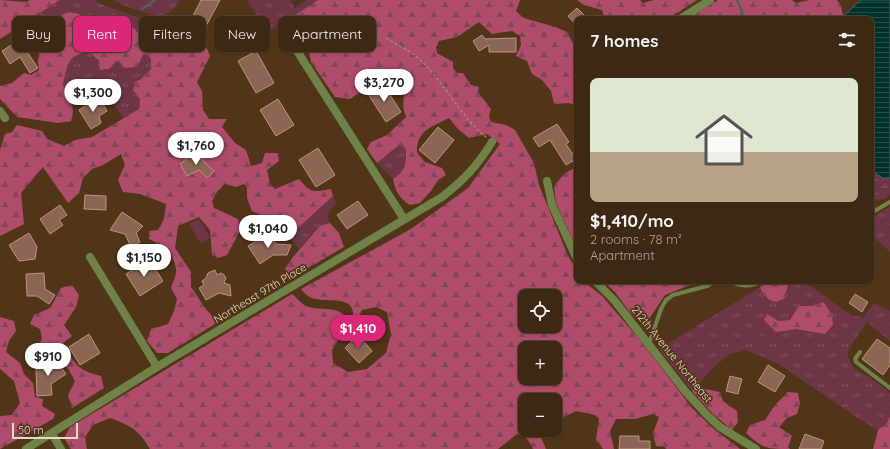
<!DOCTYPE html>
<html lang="en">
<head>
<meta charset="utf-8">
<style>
  :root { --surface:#3d2813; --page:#44301c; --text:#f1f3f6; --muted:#ada6a0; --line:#564433; --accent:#db2777 }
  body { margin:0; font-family:Quicksand,sans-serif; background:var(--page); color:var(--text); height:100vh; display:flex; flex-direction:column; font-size:15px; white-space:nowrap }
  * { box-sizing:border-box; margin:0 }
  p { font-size:13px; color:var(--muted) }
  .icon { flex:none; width:22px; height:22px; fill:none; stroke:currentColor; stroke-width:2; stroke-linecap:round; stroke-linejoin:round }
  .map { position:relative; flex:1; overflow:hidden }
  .drawer { position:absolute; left:574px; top:16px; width:300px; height:268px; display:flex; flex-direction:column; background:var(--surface); border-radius:8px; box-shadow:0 1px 3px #0004,0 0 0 1px var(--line) }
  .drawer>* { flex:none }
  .hud { position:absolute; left:12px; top:16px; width:380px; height:36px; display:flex; gap:8px }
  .controls { position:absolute; left:518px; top:289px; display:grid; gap:8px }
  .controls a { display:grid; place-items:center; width:44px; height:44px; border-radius:8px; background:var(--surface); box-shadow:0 1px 3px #0004,0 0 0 1px var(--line); font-size:20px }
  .scale { position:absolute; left:12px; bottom:10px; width:66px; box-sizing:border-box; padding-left:4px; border:2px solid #e9d7c8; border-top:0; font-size:11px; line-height:14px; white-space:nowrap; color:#e9d7c8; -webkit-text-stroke:3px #513519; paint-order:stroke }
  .price { position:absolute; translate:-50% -34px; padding:0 9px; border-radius:14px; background:#fff; color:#222; font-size:13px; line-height:26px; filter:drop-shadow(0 1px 2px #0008) }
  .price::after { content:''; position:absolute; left:50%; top:24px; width:12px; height:9px; margin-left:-6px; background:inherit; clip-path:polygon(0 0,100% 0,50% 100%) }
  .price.current { background:var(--accent); color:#fff }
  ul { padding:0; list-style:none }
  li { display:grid; align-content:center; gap:8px; height:212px; padding:0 16px }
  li+li { border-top:1px solid var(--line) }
  li span { display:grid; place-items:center; height:124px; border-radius:8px; color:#555 }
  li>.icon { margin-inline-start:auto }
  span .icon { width:72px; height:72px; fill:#fffc; stroke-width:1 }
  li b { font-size:17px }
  h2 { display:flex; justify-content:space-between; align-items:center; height:48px; padding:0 16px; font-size:17px }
  .tag { padding:0 14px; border-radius:8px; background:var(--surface); box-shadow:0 1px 3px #0004,0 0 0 1px var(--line); font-size:14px; line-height:36px }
  .tag.current { background:var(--accent); color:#fff }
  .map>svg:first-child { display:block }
  .grass { fill:url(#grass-tufts) }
  .forest { fill:url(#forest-firs); fill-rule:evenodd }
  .wetland { fill:url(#wetland-marsh) }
  .green { fill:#6e3645 }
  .water { fill:url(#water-rules); stroke:#46645c }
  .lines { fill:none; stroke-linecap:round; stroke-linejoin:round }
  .stream { stroke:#46645c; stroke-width:2.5 }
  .building { fill:#8d6554; stroke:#bd9281 }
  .path { stroke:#9f8872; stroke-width:1.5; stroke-dasharray:3 2; stroke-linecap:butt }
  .lane { stroke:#6f8247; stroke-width:4 }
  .street { stroke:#6f8247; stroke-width:8 }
  .labels { text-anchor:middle; stroke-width:3.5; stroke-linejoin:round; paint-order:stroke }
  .street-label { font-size:11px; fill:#e9d7c8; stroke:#513519 }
</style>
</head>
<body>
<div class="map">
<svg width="890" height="449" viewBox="0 0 890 449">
  <defs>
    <pattern id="grass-tufts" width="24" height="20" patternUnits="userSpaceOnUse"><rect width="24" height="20" fill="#6e3645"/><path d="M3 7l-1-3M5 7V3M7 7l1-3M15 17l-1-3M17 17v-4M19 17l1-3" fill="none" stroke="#83525e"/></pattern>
    <pattern id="forest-firs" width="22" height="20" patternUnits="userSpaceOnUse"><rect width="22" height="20" fill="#ae4c69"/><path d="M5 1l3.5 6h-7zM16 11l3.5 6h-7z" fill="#7f4755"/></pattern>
    <pattern id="wetland-marsh" width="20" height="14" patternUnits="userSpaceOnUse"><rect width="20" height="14" fill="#6e3645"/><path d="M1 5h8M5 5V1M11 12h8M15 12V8" fill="none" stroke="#83525e"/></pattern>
    <pattern id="water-rules" width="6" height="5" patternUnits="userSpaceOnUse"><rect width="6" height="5" fill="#00322d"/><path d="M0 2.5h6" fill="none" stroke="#254f4a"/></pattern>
  </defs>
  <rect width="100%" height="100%" fill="#513519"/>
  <g class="grass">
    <path d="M60,0H93L103,5L151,22L172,26L160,33L152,41L144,40L134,28L79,13L40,47L24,24Z"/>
    <path d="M114,0H180C168,19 160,17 140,11C131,8 122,5 114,0Z"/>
    <path d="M247,0H290L295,8L307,0H318L268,32Z"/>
    <path d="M90,52L99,61L100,70L109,69L118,60L144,53L152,59L151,69L141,79L133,90L140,99L139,110L124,119L95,77L82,84L70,98L63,85C68,65 67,55 90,52Z"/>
    <path d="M399,145L406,149C406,165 406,170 393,179L377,163Z"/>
    <path d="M333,196L336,203L327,214L330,223L320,226L299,249L289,236Z"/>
    <path d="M890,206V252L871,234V218Z"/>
    <path d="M770,281H804L852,316H860L863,318L874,303L890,311V341L867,322L850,347L847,354L853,368L875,381L890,393V416L887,423L878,430L861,420L777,363L746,350L730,354L716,365L692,391L659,349Z"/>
  </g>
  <g class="forest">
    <path d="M0,0L26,2L30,0H60L0,39Z"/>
    <path d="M318,0H520L516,11L524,18L555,27L567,32L577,51V105L568,103L554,104L551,91L542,80L532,74L527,61L516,56L521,45L520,36L512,31L492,34L479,22L457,37L439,41L436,47L437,53L453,62V68L457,73H463L471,85L479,87L478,92L491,109L489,116L491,122L506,125L515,130L534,163L539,185L568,256L577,271V281H583L602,296L640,340L692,408L714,429L740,449H666L665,447L656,446L653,433L659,417L653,414L635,419H616L610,431L614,449H603L596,440L599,419L595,415L576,411L564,417L555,411V400H525V430H538L546,449H557H533C529,441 526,435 517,434L498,449H150C139,430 130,425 110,418L93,425L85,437L87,449H71L64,438L70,427L292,294C296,297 300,302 304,305C317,312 333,305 344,315C345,331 340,337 332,350L333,363L348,372L367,369L386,353L391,334L387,312L376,307L362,310L358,318L353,319C356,294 330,303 316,299C309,298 305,294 301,289L411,229L468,188L500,144L487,134L469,138L458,129L449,118C432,127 416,130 417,153L425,162L442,168L446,175L438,180L431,191L420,203L410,205C400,199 395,191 393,179C406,170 406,165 406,149L399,145L377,163L367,149L371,142L387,135L406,117L403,107L404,95L402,80L389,73L350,99L335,97L311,62L306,37L292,17ZM525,296H555V326H525ZM525,348H555V378H525Z"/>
    <path d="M577,0H640L643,3L654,0H697L668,19H605L602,10L584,5Z"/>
    <path d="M718,0H792L796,3L809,0H837L841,6L843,16L840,19H687Z"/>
    <path d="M69,12L116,21L134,28L144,40L152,41L160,33L172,26L185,30L192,39L206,46L210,56L197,82L202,91L203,110L209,119H227L222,127L235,143L246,150L251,166L262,163L265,153H278L279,161L267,170L270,184L275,189L299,179C311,194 314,192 331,189L333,196L289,236C269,235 273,231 264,218C261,215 256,213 252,211L247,198V188L244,184L236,187L225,184L217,192L212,201L214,208L238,219L241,229L227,255L218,258L212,255L210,230L199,217L178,226L175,248L191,272V287L205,308L213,317L215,324L168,353H157L147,341L151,329L168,324L174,311L177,299L171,288C172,283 177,275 176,270C175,254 162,245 149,239V231L158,230L164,219L166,204L140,194L123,192L118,180L125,165L121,154L103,165L92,169L83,178L79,193L68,203L43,167L21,193L24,224L0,236V150L5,134L12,132L17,125L42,131L47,139L64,146L75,140L92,137L139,109L140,99L133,90L135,82L141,79L151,69V59L144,53L137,67L125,68L118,60L109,69L100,70L99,61L90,52C66,55 68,65 63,85C70,98 76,107 71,121L58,123L17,117L0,99V86L12,83L24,73L31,75L39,70L38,60L40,47L51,37V20Z"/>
    <path d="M577,167V249L556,203L554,186L565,173Z"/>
    <path d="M330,223L339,233L344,247L291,278L285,269L293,257L320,226Z"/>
    <path d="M603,281H694L695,283L665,295L649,319L638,320L631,314L615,292Z"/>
    <path d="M770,281H787L788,284L785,298L776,302C767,300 764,296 760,287Z"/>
    <path d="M72,285L79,295L76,307L64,325L72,336L63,343C74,363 76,370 101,376L104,388L72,408L68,395L75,381L69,370L52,351L43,353L38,347L42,338L40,329L30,324L34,315L50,308L61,288Z"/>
    <path d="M823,302L832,314L833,325L825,334L796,329L776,332L764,320L767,314L778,321L790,320L799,306H813Z"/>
    <path d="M0,317L14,321L16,331L9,341L6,352L20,363L24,374L33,383L35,397L43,399L42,406L55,414L53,419L0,449V416L12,415L20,403L14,381L0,369Z"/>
    <path d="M698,384L705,389L720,392L723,401L737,411L738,422L732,430L713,414L692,391Z"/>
    <path d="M788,392L798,393L800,404L797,414L787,418L779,427L792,436L788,447L790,449C767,449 763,449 746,433L750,425L765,420L775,405Z"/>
    <path d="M890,416V449H873L878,430L887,423Z"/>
  </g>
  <path class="wetland" d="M871,168L890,176V195L883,199L871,201Z"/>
  <g class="green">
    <path d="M199,219L210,238L201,244L189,224Z"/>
    <path d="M749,327L767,341L760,350L742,336Z"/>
  </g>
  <path class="water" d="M861,0H890V178L884,179L871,170V19H840Z"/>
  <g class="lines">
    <g class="stream">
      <path d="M737,0L742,11L741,19"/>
      <path d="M142,9L155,0"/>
    </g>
  </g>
  <g class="building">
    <path d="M201,0H220L206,26L192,18Z"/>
    <path d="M577,8L588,19H577V26L568,16Z"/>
    <path d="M482,35L485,39L516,38V52H489V45L479,51L473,41Z"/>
    <path d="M19,40L38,68L30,73L20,57L10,64L2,51Z"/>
    <path d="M256,51L274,83L256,93L238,61Z"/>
    <path d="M383,84L401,112L386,122L368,94Z"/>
    <path d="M99,97L107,111L99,116L101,123L91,129L79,110Z"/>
    <path d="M278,99L294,125L276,136L260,110Z"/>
    <path d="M557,124L569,142L566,144L576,159L566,165L550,140L539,147L533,138Z"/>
    <path d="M438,127L454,140L435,163L419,150Z"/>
    <path d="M318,148L335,175L316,187L299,160Z"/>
    <path d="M193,154L194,156L200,154L204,162L214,171L207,178L199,170L187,176L180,164L186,160L185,158Z"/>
    <path d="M85,195L106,196V210L84,209Z"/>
    <path d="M358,201L368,215L347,229L337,215Z"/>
    <path d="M60,205L67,215L59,220L63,225L50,234L40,219Z"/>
    <path d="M122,212L143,226L136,233L140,242L131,247L125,234L110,230Z"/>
    <path d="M29,233L37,247L35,259L19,261L9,245Z"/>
    <path d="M269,233L276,244L291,245L287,255H273L260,264L248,246Z"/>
    <path d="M149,259L163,281L140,296L126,274Z"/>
    <path d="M215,270L217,275L221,273L224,275L226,278L224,283L230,285L231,296L219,293L206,300L199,288L204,285L202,281L206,278L208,273Z"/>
    <path d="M44,273L45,289L55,295L49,304L37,296H27L26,274Z"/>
    <path d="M855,294L868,302L862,312L849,303Z"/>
    <path d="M89,334L100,353L80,365L69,347Z"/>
    <path d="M358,335L372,351L359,363L345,348Z"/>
    <path d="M877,339L890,348V365L883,375L862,359Z"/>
    <path d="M54,357L66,374L51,384L52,395L37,396L36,369Z"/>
    <path d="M768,365L785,376L775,392L758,382Z"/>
    <path d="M730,376L742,379L738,394L726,391Z"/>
    <path d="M805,434L824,441L821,449H799Z"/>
    <path d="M620,436H639V441H650V449H619Z"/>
  </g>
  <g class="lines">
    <path class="path" d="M386,38C396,45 408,49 418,58C444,81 459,115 486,137"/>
    <g class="lane">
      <path d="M871,213L890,202"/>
      <path d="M728,281C742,286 749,288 763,281"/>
      <path d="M649,344L661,309L666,300L673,295L707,286L714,281"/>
      <path d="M860,352L855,359L856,362L890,388"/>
    </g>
    <g class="street">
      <path d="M680,19L710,0"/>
      <path d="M292,43L404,219"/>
      <path d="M0,111L5,118"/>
      <path d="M547,181L552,205L577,259"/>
      <path d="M90,257L157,367"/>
      <path d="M595,281L614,300L685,391L707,415L720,427L756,449"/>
      <path d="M52,434L61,449"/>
      <path d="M26,449L157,367L442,197C465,179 477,166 492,142"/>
    </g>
  </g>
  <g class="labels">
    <g class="street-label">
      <text transform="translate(260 293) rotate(-31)" y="4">Northeast 97th Place</text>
      <text transform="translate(672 354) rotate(51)" y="4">212th Avenue Northeast</text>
    </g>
  </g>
</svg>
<div class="controls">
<a><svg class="icon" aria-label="locate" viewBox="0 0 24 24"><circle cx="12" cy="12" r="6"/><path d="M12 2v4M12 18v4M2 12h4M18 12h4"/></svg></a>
<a>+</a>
<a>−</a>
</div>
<div class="scale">50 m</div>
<b class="price" style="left:384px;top:103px">$3,270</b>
<b class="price" style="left:93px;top:113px">$1,300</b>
<b class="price" style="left:196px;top:166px">$1,760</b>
<b class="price" style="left:268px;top:249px">$1,040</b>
<b class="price" style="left:144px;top:278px">$1,150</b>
<b class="price current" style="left:358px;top:349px">$1,410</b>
<b class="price" style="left:48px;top:377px">$910</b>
<div class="hud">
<a class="tag">Buy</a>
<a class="tag current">Rent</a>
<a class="tag">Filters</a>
<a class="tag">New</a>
<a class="tag">Apartment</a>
</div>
<section class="drawer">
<h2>7 homes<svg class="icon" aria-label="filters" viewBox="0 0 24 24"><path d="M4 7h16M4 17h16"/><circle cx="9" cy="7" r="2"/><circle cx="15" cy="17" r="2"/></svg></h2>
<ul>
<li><span style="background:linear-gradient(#dfe7d0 60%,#b9a48a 0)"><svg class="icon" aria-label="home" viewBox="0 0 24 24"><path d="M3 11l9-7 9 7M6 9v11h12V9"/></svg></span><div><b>$1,410/mo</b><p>2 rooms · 78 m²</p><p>Apartment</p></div></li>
</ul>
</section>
</div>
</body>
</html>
